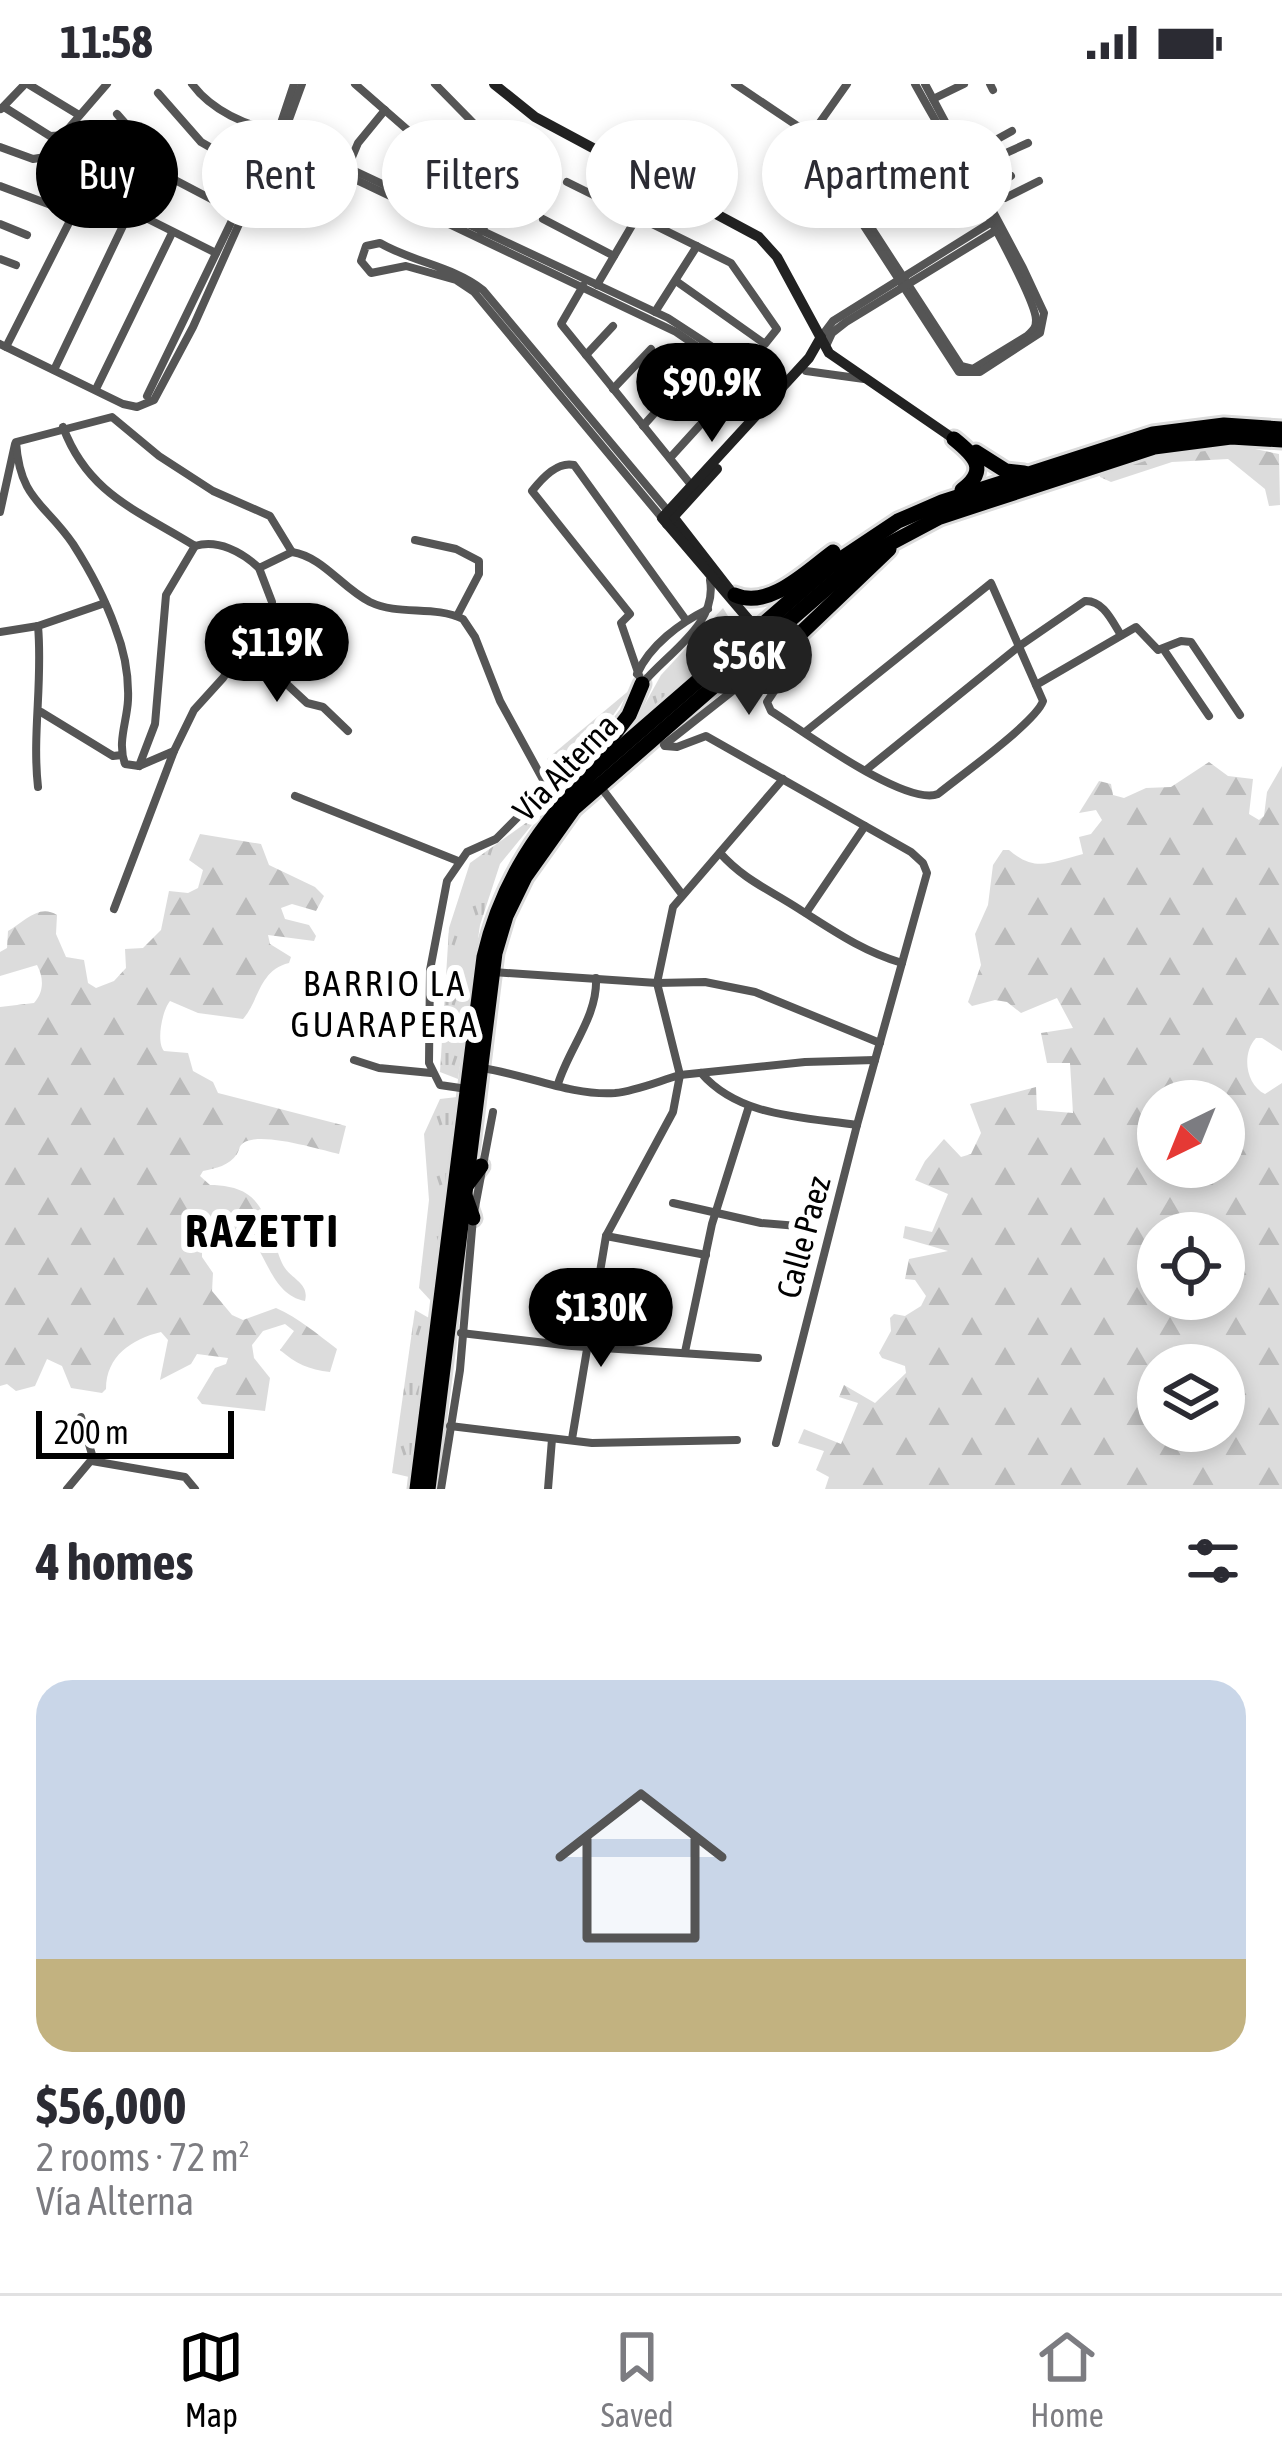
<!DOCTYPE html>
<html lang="en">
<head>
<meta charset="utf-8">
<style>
  :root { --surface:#fff; --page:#f7f7f7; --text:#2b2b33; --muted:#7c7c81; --line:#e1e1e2; --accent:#000 }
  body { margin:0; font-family:"Asap Condensed",sans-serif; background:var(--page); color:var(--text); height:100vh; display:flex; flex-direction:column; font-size:45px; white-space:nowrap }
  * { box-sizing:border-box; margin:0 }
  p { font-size:39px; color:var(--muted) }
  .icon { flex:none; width:66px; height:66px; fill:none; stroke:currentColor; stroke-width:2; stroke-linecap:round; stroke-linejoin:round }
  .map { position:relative; height:1405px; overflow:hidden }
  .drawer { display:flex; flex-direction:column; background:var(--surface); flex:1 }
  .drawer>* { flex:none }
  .banner { position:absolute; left:36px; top:36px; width:1212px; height:108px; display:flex; gap:24px }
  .needle { width:78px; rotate:223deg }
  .fabs { position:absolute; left:1137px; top:996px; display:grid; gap:24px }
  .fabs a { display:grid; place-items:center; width:108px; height:108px; border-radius:50%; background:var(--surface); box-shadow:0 6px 18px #0003; font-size:60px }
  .scale { position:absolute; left:36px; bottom:30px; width:198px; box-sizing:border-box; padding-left:12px; border:6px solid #000; border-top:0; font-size:33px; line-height:42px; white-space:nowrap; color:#000; -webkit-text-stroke:9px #fff; paint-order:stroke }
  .price { position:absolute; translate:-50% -102px; padding:0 27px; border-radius:42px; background:var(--accent); color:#fff; font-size:39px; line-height:78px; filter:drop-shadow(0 3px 6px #0008) }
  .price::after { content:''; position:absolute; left:50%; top:72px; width:36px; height:27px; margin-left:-18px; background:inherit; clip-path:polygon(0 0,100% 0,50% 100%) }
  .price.on { background:#222; color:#fff }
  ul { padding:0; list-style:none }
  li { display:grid; align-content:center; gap:24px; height:636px; padding:0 36px }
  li+li { border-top:3px solid var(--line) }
  li span { display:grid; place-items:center; height:372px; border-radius:36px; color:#555 }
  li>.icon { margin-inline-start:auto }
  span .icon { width:216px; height:216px; fill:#fffc; stroke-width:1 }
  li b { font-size:51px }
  h2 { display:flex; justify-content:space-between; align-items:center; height:144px; padding:0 36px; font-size:51px }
  .tag { padding:0 42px; border-radius:54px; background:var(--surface); box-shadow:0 6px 18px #0003; font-size:42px; line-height:108px }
  .tag.on { background:var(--accent); color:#fff }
  .status { display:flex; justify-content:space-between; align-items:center; height:84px; padding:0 60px; background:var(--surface); direction:ltr }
  .status svg { height:33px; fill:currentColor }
  .menu { display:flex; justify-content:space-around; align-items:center; height:168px; border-top:3px solid var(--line); background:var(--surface); font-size:33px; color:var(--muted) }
  .menu a { display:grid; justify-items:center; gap:6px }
  .menu .on { color:var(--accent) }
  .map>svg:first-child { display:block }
  .grass { fill:url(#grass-tufts) }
  .forest { fill:url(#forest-firs); fill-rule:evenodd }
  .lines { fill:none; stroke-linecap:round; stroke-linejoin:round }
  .highway-casing { stroke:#dbdbdb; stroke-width:21 }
  .street { stroke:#555; stroke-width:8 }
  .secondary { stroke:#222; stroke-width:10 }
  .highway { stroke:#000; stroke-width:15 }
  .secondary-bridge { stroke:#222; stroke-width:10 }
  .labels { text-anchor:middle; stroke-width:12; stroke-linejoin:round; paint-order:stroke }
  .street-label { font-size:33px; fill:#000; stroke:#fff }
  .neighbourhood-label { font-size:36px; letter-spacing:3px; fill:#000; stroke:#fff }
  .district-label { font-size:45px; font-weight:bold; letter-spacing:3px; fill:#000; stroke:#fff }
</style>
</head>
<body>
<div class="status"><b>11:58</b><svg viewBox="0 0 49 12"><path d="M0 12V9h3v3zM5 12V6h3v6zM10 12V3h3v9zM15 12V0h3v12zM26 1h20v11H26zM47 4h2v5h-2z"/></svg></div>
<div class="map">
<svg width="1282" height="1405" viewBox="0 0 1282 1405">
  <defs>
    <pattern id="grass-tufts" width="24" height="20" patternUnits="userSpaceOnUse" patternTransform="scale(3)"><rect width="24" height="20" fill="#dcdcdc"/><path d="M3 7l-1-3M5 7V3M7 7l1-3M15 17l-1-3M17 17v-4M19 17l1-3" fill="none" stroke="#bbb"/></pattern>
    <pattern id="forest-firs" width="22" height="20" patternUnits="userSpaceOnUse" patternTransform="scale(3)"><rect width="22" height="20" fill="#dcdcdc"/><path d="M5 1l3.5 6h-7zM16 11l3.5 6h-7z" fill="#bbb"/></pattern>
  </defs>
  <rect width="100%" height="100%" fill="#fff"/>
  <g class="grass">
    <path d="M723,524L738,548L629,649L661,591Z"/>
    <path d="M632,604L564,703L547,675Z"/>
    <path d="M544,726L500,780L480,841L458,995L440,988L449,844L470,779Z"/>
    <path d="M457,1013L431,1217L419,1204L429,1116L424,1050L440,1015Z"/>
    <path d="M415,1226L429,1234L409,1393L392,1389Z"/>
  </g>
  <g class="forest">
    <path d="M1231,360L1279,370L1280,421L1269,422L1265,405L1228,375L1172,378L1111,398L1100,393V387L1172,368Z"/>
    <path d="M1209,678L1228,692L1253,695L1249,730L1259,736L1264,732L1267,708L1282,682V967L1262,954H1256C1241,970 1246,1001 1265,1010L1282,999V1405H825L829,1393L816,1386L824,1367L798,1359L804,1345L841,1360L858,1319L839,1313L844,1301L875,1319L906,1289L905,1282L882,1274L879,1269L891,1247L890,1234L894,1230L905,1232L921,1222L926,1212L915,1196L905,1195L909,1175L948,1167L903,1154L905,1142L932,1148L948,1110L915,1096L925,1077L944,1055L961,1073L971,1070L981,1049L970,1020L1036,1003L1037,1026L1073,1029L1070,979H1047L1041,949L1073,944L1057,914L1021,929L1007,918L995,916L972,922L968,918L981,881L975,850L988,821L993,781L1003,766H1009C1036,789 1051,778 1083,770L1079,753L1091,750L1102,736L1096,726L1079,729L1099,697L1111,700L1113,711L1124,714L1146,704L1171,703ZM1158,1017H1224V1083H1158ZM1158,1149H1224V1215H1158ZM1158,1281H1224V1347H1158Z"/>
    <path d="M200,750L261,760L269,781L315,803L324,812L316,827L292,820L281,824L285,835L309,841L316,852L314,857L268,851L270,860L291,873L289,879C259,886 259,917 243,935L198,929L170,917C162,927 156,958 164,967L188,969L193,987L213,998L218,1009L346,1042L339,1070C320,1066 255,1045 241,1061C239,1063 239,1067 237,1070C229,1082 216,1084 203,1087L200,1092L210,1101C222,1101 237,1103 247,1110C267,1122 274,1161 282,1179C289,1195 310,1198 305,1217C267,1210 266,1157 239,1145L230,1153L202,1159V1173L213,1189L212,1207L232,1231L243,1236L276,1224C299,1234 317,1250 337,1265L330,1288C309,1286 295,1279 280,1266L294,1247L285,1240L263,1247L252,1261L254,1274L270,1294L265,1327L202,1320L197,1314L215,1284L226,1280L228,1274L197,1270L191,1280L160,1296L168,1256L161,1248C132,1255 106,1272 106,1305L102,1309L71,1304L62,1282L47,1275L35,1302L16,1307L7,1300L0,1302V923L34,919C44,908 44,894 37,881L0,892V868L7,864L8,847C24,838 39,819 57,831L56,850L66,873L84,876L88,899L96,904L114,897L126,884L125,865L143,864L161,846L169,807L188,809L198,804L203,786L189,776Z"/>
  </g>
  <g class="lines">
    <defs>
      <g id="highway">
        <path d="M954,355C975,372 989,386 962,406"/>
        <path d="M976,368L1006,387L1024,389"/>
        <path d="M735,511C769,526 807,487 833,468"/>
        <path d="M778,571L889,465"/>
        <path d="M593,678L629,631L642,600"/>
        <path d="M473,1134L463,1106L481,1082"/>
        <path d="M417,1405L484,873C501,799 540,740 594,687L829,483L898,437L942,418L1153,350L1224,341L1282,345"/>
        <path d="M428,1405L495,869L506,832L525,793L574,724L859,476L940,433L1154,363L1231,353L1282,356"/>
      </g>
    </defs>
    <use href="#highway" class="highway-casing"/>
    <g class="street">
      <path d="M28,0L79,31"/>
      <path d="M192,0C211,26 247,43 279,47"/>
      <path d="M294,0L278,48L287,63L676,248L717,276L754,310L757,331"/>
      <path d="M302,0L287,41L293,58L668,234L711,262L761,305L775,309"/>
      <path d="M355,0L458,90L453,102"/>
      <path d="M435,0L492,58L524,77L481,148"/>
      <path d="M735,0L811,51L961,282L973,285L1027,252C1033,246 1036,245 1036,236C1036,209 934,35 915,0"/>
      <path d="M990,0L993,6"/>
      <path d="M158,9L201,58L255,89"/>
      <path d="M933,15L964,0"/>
      <path d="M4,23L50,52L67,51"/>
      <path d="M1,25L25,0"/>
      <path d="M117,30L175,96L236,128"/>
      <path d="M811,51L847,0"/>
      <path d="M86,62L140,131L216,169"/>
      <path d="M0,63L33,75L70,69"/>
      <path d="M975,67L986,78L1028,59"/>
      <path d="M963,74L1012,47"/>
      <path d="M347,85L358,59L385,26"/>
      <path d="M109,92L146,65"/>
      <path d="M567,98L731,179L777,245L765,260L676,197"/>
      <path d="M994,101L1005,114L1039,97"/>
      <path d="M0,102L51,121"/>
      <path d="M981,108L1011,92"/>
      <path d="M853,125L959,288H980L1040,249L1044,229L1023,184L925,0"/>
      <path d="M543,135L614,172"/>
      <path d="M0,140L27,151"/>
      <path d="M0,175L16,181"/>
      <path d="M597,201L637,133"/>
      <path d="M583,202L561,240L692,402"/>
      <path d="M655,228L697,162"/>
      <path d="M821,253L833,237L990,139"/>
      <path d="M0,260L123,320L137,323L154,316L193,243L264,84L285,58"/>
      <path d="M826,262L832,249L846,238L995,147"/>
      <path d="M6,263L80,117L72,87L68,45L107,0"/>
      <path d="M586,271L613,242"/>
      <path d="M54,286L132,123"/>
      <path d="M806,287L864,295"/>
      <path d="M96,305L172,149"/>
      <path d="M613,305L651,265"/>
      <path d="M147,312L255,89L264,73L275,69"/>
      <path d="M643,342L685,295"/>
      <path d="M63,343C88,410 137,426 195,462C218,455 242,468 259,484L292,468"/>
      <path d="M670,374L721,318"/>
      <path d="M0,428L15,360"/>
      <path d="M662,434L474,208L456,196L406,182L371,189L361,177L366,162L380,159C412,178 453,182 483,206L668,427"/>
      <path d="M415,456L456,465L479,477V490L457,532"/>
      <path d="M259,484L272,518L273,539L244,563L223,594L194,626L174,667L139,682L125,680C117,658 127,638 128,616C129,592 124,566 115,543C105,515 89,485 73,460C45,419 20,416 16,358L112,333L159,372L213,407L270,432L292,468C323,473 341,503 370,518C399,532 434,521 463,535L475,553L500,617L558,723"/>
      <path d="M686,536L574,381C558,377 542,394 532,407L630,530L621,539L642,600C667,569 718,541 710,496"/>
      <path d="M0,548L38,542L105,519"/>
      <path d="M260,552L278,592L307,619L323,623L348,647"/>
      <path d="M1164,566L1209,632"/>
      <path d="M637,590C650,561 680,539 708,525"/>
      <path d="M1036,601L1136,543L1158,566L1181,557L1191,558L1240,631"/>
      <path d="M41,628L113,672L122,671"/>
      <path d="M664,661L778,571L788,586L767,618L771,627C803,647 906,723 938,710C960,692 1036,638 1043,617L991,499L805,648"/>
      <path d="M665,662L677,663L706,652L911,768L923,779L927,789L857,1041L776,1359"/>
      <path d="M139,682L155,640L166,511L195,462"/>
      <path d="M866,686L1018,563L1085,517C1103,516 1112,537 1121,551"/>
      <path d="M600,702L681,809"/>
      <path d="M38,703C32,650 43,597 38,542"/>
      <path d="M295,712L458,777"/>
      <path d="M720,769C744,796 770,806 799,825C834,847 862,867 902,879"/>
      <path d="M114,825L174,667"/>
      <path d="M806,829L865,742"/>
      <path d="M493,888L657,899L705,898L755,908L880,959"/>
      <path d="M657,899L680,991L805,978L875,976"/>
      <path d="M657,899L673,823L783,695"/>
      <path d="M354,976L379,984L431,989"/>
      <path d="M482,984C525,990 571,1012 615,1009C636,1007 659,997 680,991L673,1028L606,1152L572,1355"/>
      <path d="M701,989C739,1033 802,1033 857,1041"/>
      <path d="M558,1000C569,964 598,932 596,894"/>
      <path d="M467,1005L440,1001L429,979L430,886L447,797L467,768L496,755L522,729L552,712"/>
      <path d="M673,1119L761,1139L798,1142"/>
      <path d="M606,1152L706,1171"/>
      <path d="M461,1249L572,1262L758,1274"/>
      <path d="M685,1268L712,1140L749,1022"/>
      <path d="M450,1342L592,1359L737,1356"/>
      <path d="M92,1377L185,1393L195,1405"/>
      <path d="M67,1405L93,1374L81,1333"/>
      <path d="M441,1405L460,1286L473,1134L493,1028"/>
      <path d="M548,1405L552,1355"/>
    </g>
    <g class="secondary">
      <path d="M494,0L535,33L759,153L777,173L829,269L954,355"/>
      <path d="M671,430L737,515"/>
      <path d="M667,440L717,385"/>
      <path d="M749,536L662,434L809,274L821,253"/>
    </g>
    <use href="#highway" class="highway"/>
    <path class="secondary-bridge" d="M749,536L775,567"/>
  </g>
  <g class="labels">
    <g class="street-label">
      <text transform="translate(565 683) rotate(-46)" y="12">Vía Alterna</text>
      <text transform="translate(803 1153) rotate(-75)" y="12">Calle Paez</text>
    </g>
    <g class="neighbourhood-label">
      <text x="385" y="912">BARRIO LA<tspan x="385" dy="41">GUARAPERA</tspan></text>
    </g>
    <g class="district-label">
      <text x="263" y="1163">RAZETTI</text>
    </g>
  </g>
</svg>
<div class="fabs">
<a><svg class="needle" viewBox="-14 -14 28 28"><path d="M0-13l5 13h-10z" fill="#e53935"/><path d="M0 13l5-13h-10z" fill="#7c7c81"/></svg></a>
<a><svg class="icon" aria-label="locate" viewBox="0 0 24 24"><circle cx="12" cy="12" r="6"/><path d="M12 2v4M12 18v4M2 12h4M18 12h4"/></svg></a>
<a><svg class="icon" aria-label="layers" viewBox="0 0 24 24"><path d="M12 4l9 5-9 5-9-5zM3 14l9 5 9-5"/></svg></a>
</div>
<div class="scale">200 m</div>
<b class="price" style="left:712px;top:361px">$90.9K</b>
<b class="price" style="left:277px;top:621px">$119K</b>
<b class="price on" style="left:749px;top:634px">$56K</b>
<b class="price" style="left:601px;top:1286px">$130K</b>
<div class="banner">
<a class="tag on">Buy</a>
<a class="tag">Rent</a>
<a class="tag">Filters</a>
<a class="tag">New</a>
<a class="tag">Apartment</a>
</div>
</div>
<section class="drawer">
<h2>4 homes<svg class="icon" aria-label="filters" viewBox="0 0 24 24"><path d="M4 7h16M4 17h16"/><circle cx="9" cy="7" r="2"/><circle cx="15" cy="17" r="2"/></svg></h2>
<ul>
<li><span style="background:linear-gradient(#c9d6e8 75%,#c2b280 0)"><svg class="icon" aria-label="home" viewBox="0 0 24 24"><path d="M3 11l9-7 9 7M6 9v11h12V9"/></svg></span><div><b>$56,000</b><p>2 rooms · 72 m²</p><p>Vía Alterna</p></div></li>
</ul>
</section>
<nav class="menu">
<a class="on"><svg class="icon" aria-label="map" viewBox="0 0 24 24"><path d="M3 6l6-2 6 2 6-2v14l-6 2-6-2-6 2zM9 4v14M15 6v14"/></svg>Map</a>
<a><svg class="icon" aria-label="saved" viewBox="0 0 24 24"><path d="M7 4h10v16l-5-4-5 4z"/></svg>Saved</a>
<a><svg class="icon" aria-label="home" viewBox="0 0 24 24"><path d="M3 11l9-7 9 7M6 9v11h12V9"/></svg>Home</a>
</nav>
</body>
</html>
